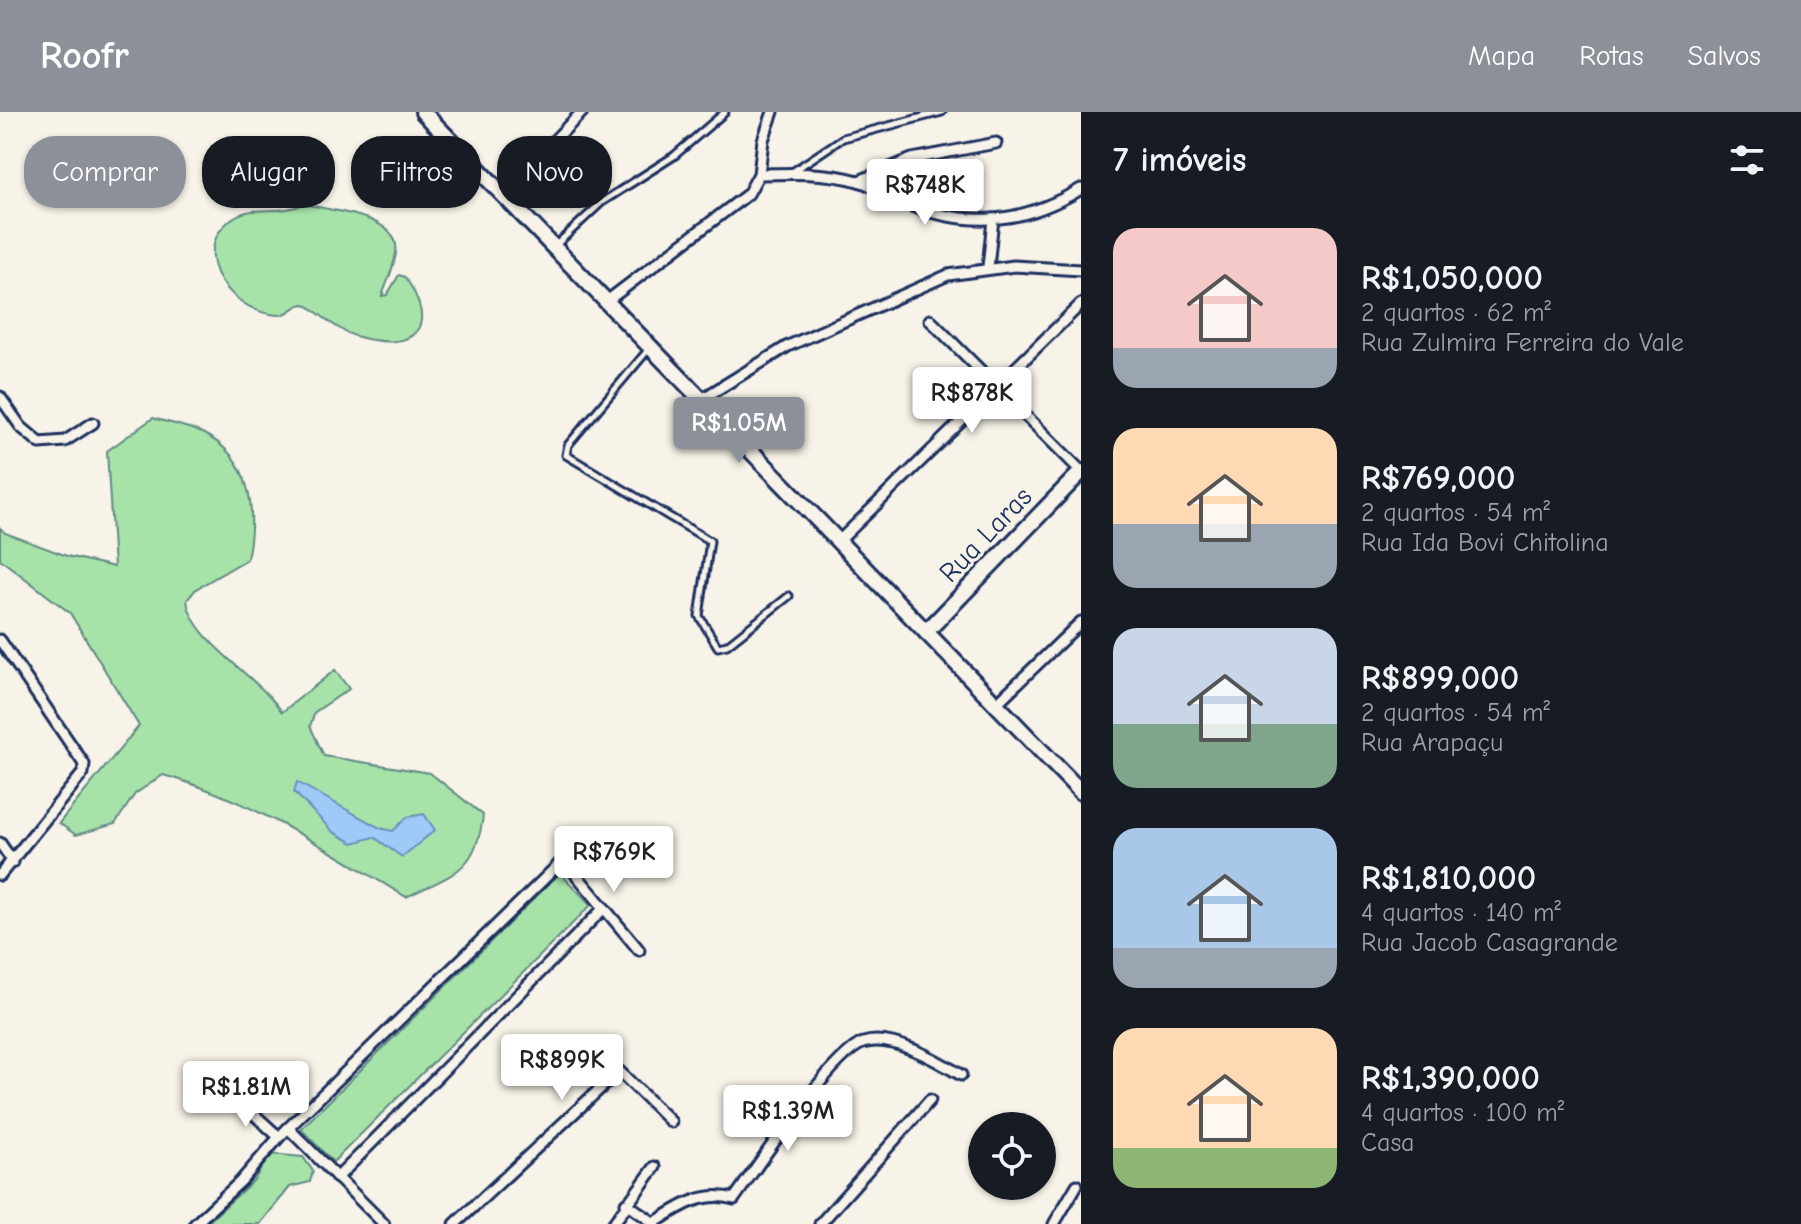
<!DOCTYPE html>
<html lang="pt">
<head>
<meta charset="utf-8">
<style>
  :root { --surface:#171b24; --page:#242831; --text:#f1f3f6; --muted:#9ea1a6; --accent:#8c9099 }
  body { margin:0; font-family:"Comic Neue",sans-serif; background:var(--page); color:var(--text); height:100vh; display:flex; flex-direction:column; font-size:30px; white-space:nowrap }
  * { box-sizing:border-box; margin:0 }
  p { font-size:26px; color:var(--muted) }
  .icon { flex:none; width:44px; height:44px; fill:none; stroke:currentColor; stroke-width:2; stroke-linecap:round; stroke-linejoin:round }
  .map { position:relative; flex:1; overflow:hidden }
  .drawer { display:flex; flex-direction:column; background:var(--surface); width:720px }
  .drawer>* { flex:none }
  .hud { position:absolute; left:24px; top:24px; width:760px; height:72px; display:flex; gap:16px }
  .buttons { position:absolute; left:968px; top:1000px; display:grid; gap:16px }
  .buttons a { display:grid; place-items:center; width:88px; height:88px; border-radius:50%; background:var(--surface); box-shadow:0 2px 6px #0004; font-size:40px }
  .price { position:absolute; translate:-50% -68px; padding:0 18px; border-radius:8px; background:#fff; color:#222; font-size:26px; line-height:52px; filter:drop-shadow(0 2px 4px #0008) }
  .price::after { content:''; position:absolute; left:50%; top:48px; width:24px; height:18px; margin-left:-12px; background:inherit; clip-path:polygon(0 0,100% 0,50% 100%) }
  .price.selected { background:var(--accent); color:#fff }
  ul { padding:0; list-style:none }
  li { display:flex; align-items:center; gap:24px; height:200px; padding:0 32px }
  li span { display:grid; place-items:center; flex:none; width:224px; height:160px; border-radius:24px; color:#555 }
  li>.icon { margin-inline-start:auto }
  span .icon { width:96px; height:96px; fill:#fffc; stroke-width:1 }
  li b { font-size:34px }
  h2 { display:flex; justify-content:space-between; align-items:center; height:96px; padding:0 32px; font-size:34px }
  .tag { padding:0 28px; border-radius:32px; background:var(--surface); box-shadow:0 2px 6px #0004; font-size:28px; line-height:72px }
  .tag.selected { background:var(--accent); color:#fff }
  header { display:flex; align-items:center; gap:48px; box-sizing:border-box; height:112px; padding:0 40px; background:var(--accent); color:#fff }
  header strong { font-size:38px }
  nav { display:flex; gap:44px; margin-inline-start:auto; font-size:28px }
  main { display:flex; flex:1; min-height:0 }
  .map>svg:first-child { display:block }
  .green { fill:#a7e3a9; stroke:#618984; stroke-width:2 }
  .water { fill:#9ecaf8; stroke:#6a8cba; stroke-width:2 }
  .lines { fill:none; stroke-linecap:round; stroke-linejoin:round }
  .lane-casing { stroke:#1b2f5e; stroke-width:11 }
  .street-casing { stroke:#1b2f5e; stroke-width:15 }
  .secondary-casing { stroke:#1b2f5e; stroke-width:20 }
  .lane { stroke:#f7f3e8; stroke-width:5 }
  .street { stroke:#f7f3e8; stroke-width:9 }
  .secondary { stroke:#f7f3e8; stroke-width:14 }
  .labels { text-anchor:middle; stroke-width:6; stroke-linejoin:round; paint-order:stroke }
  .street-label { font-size:28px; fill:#1b2f5e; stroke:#f7f3e8 }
</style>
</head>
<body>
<header>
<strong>Roofr</strong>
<nav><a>Mapa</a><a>Rotas</a><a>Salvos</a></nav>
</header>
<main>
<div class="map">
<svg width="1081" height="1112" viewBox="0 0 1081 1112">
  <rect width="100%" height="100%" fill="#f7f3e8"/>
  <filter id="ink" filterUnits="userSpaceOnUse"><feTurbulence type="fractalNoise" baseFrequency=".0125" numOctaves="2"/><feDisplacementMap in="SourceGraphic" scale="16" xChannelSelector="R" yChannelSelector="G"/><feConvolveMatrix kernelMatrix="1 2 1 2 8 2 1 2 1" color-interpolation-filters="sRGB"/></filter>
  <g filter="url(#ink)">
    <g class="green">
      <path d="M304,92C329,99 402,103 396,141C394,155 387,170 382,184L387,183L399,163L405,165C440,216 415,240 359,225C340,221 321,202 305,192C294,192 290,203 278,203C232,201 188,143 229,109C251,90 276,105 304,92Z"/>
      <path d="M153,306C169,311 187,314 202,321C252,345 257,399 247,447L196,477L187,488C192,529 259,565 282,600L335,558L349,577L315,600L310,614L324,644L430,661L483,703C477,759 452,763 406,785C329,739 251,687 163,663L135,682L115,712L76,723L59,711L139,614L70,501L0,447V416L5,421L67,444L114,455L107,339Z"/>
      <path d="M560,761L591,793L333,1050L301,1017Z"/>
      <path d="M270,1042L303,1045L313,1059L310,1070L290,1075L260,1112H206L254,1068Z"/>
    </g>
    <path class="water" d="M297,670L380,716L393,719L407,705L424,702L435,718L402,745L374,725L353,731L333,720L294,680Z"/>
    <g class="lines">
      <defs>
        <g id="lane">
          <path d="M792,60L843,26L942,0"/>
          <path d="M556,133L602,90L674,44L725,0"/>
          <path d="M648,238L568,333L566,343L710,429L699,504L718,535L727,533L789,484"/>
        </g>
        <g id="street">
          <path d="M759,62C791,61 828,60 858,69C874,73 888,85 903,91C969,116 1020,113 1081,77"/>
          <path d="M859,69L912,47L996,31"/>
          <path d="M504,80L582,0"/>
          <path d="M988,155L993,107"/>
          <path d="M607,189L748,82L759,62L763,28L773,0"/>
          <path d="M930,208L1081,359"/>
          <path d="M0,285L21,315L40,331L65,329L93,311"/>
          <path d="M702,287L788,234L948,163L1014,154L1081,158"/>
          <path d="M839,429L1081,192"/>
          <path d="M0,528L84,652L83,661L0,763"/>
          <path d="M996,592L1081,510"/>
          <path d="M0,731L13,750"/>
          <path d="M564,748L639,838"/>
          <path d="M235,985L279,1025"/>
          <path d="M288,1016L384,1112"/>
          <path d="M337,1066L604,796"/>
          <path d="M626,1091L654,1111C679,1095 703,1078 734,1087C756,1056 833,941 863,931C891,921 938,949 961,963"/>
          <path d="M195,1112L241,1069L279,1025L590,722"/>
          <path d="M455,1112L619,959L671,1010"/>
          <path d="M613,1112L655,1055"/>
          <path d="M820,1112L930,988"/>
          <path d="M1054,1112L1077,1073"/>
        </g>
        <g id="secondary">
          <path d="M423,0L1081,680"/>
          <path d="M926,520L1081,360"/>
        </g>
      </defs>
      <use href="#lane" class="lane-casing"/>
      <use href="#street" class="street-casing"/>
      <use href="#secondary" class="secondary-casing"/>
      <use href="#lane" class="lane"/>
      <use href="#street" class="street"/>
      <use href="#secondary" class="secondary"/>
    </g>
  </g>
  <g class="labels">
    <g class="street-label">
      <text transform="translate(985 422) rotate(-46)" y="10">Rua Laras</text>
    </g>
  </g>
</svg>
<div class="buttons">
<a><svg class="icon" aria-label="locate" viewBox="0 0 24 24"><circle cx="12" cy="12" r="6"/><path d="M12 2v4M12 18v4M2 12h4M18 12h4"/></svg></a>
</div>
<b class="price" style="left:925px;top:115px">R$748K</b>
<b class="price" style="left:972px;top:323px">R$878K</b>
<b class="price selected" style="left:739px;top:353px">R$1.05M</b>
<b class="price" style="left:614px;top:782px">R$769K</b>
<b class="price" style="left:562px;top:990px">R$899K</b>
<b class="price" style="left:246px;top:1017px">R$1.81M</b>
<b class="price" style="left:788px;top:1041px">R$1.39M</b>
<div class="hud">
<a class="tag selected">Comprar</a>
<a class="tag">Alugar</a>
<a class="tag">Filtros</a>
<a class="tag">Novo</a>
</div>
</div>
<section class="drawer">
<h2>7 imóveis<svg class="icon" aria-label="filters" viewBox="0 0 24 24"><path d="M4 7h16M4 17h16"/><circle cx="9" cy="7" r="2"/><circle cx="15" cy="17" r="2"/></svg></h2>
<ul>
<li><span style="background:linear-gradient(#f6c9c9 75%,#9aa5b1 0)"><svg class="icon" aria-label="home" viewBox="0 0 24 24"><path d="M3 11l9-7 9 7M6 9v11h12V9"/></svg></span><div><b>R$1,050,000</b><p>2 quartos · 62 m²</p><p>Rua Zulmira Ferreira do Vale</p></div></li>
<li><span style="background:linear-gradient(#ffd9b3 60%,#9aa5b1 0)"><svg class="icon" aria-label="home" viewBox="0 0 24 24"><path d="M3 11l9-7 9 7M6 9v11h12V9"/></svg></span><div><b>R$769,000</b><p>2 quartos · 54 m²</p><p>Rua Ida Bovi Chitolina</p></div></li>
<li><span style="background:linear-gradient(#c9d6e8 60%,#7fa58c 0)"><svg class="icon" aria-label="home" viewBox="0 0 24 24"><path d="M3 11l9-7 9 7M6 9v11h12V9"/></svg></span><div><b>R$899,000</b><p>2 quartos · 54 m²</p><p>Rua Arapaçu</p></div></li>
<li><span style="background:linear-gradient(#a9c7e8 75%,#9aa5b1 0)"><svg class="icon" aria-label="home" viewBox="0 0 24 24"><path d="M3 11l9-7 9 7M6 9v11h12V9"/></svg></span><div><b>R$1,810,000</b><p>4 quartos · 140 m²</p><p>Rua Jacob Casagrande</p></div></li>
<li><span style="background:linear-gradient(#ffd9b3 75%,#8fb573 0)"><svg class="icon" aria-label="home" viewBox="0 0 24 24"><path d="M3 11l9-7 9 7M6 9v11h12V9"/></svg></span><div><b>R$1,390,000</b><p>4 quartos · 100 m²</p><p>Casa</p></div></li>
</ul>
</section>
</main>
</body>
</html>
